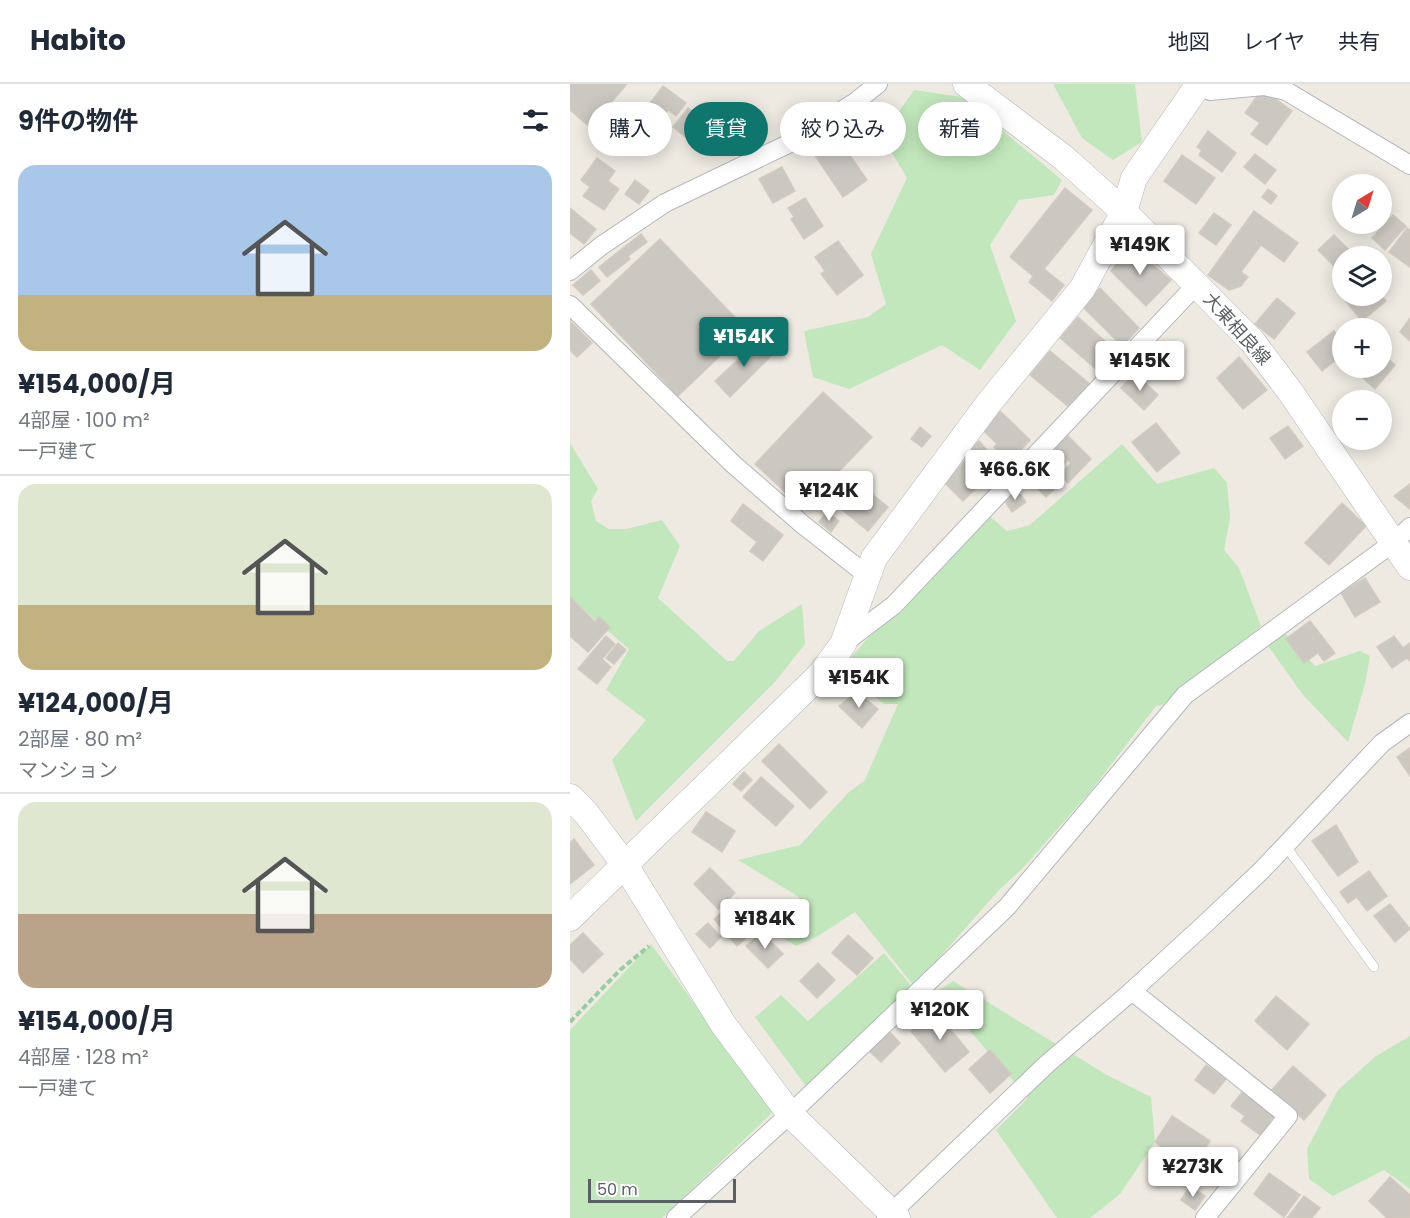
<!DOCTYPE html>
<html lang="ja">
<head>
<meta charset="utf-8">
<style>
  :root { --surface:#fff; --page:#f6f6f7; --text:#1f2937; --muted:#747a83; --line:#e0e1e3; --accent:#0f766e }
  body { margin:0; font-family:Poppins,"Noto Sans JP",sans-serif; background:var(--page); color:var(--text); height:100vh; display:flex; flex-direction:column; font-size:22px; white-space:nowrap }
  * { box-sizing:border-box; margin:0 }
  p { font-size:20px; color:var(--muted) }
  .icon { flex:none; width:33px; height:33px; fill:none; stroke:currentColor; stroke-width:2; stroke-linecap:round; stroke-linejoin:round }
  .map { position:relative; flex:1; overflow:hidden }
  .panel { display:flex; flex-direction:column; background:var(--surface); width:570px }
  .panel>* { flex:none }
  .guide { position:absolute; left:18px; top:18px; width:570px; height:54px; display:flex; gap:12px }
  .needle { width:39px; rotate:38deg }
  .tools { position:absolute; left:762px; top:90px; display:grid; gap:12px }
  .tools a { display:grid; place-items:center; width:60px; height:60px; border-radius:50%; background:var(--surface); box-shadow:0 3px 15px #0003; font-size:30px }
  .scale { position:absolute; left:18px; bottom:15px; width:148px; box-sizing:border-box; padding-left:6px; border:3px solid #5a5f63; border-top:0; font-size:16px; line-height:21px; white-space:nowrap; color:#5a5f63; -webkit-text-stroke:4px #fff; paint-order:stroke }
  .price { position:absolute; translate:-50% -51px; padding:0 14px; border-radius:6px; background:#fff; color:#222; font-size:20px; line-height:39px; filter:drop-shadow(0 2px 3px #0008) }
  .price::after { content:''; position:absolute; left:50%; top:36px; width:18px; height:14px; margin-left:-9px; background:inherit; clip-path:polygon(0 0,100% 0,50% 100%) }
  .price.current { background:var(--accent); color:#fff }
  ul { padding:0; list-style:none }
  li { display:grid; align-content:center; gap:12px; height:318px; padding:0 18px }
  li+li { border-top:2px solid var(--line) }
  li span { display:grid; place-items:center; height:186px; border-radius:18px; color:#555 }
  li>.icon { margin-inline-start:auto }
  span .icon { width:108px; height:108px; fill:#fffc; stroke-width:1 }
  li b { font-size:26px }
  h2 { display:flex; justify-content:space-between; align-items:center; height:72px; padding:0 18px; font-size:26px }
  .tag { padding:0 21px; border-radius:27px; background:var(--surface); box-shadow:0 3px 15px #0003; font-size:21px; line-height:54px }
  .tag.current { background:var(--accent); color:#fff }
  header { display:flex; align-items:center; gap:36px; box-sizing:border-box; height:84px; padding:0 30px; background:var(--surface); border-bottom:2px solid var(--line) }
  header strong { font-size:28px }
  nav { display:flex; gap:33px; margin-inline-start:auto; font-size:21px }
  main { display:flex; flex:1; min-height:0 }
  .map>svg:first-child { display:block }
  .green { fill:#c2e7bc }
  .building { fill:#cbc7c1; stroke:#d3cac0; stroke-width:1.5 }
  .lines { fill:none; stroke-linecap:round; stroke-linejoin:round }
  .lane-casing { stroke:#b2b6ba; stroke-width:10 }
  .street-casing { stroke:#b2b6ba; stroke-width:20 }
  .secondary-casing { stroke:#b3b8bd; stroke-width:27 }
  .path { stroke:#98ce9f; stroke-width:4; stroke-dasharray:6 3; stroke-linecap:butt }
  .lane { stroke:#fff; stroke-width:9 }
  .street { stroke:#fff; stroke-width:18 }
  .secondary { stroke:#fff; stroke-width:26 }
  .labels { text-anchor:middle; stroke-width:6; stroke-linejoin:round; paint-order:stroke }
  .street-label { font-size:18px; fill:#5a5f63; stroke:#fff }
</style>
</head>
<body>
<header>
<strong>Habito</strong>
<nav><a>地図</a><a>レイヤ</a><a>共有</a></nav>
</header>
<main>
<section class="panel">
<h2>9件の物件<svg class="icon" aria-label="filters" viewBox="0 0 24 24"><path d="M4 7h16M4 17h16"/><circle cx="9" cy="7" r="2"/><circle cx="15" cy="17" r="2"/></svg></h2>
<ul>
<li><span style="background:linear-gradient(#a9c7e8 70%,#c2b280 0)"><svg class="icon" aria-label="home" viewBox="0 0 24 24"><path d="M3 11l9-7 9 7M6 9v11h12V9"/></svg></span><div><b>¥154,000/月</b><p>4部屋 · 100 m²</p><p>一戸建て</p></div></li>
<li><span style="background:linear-gradient(#dfe7d0 65%,#c2b280 0)"><svg class="icon" aria-label="home" viewBox="0 0 24 24"><path d="M3 11l9-7 9 7M6 9v11h12V9"/></svg></span><div><b>¥124,000/月</b><p>2部屋 · 80 m²</p><p>マンション</p></div></li>
<li><span style="background:linear-gradient(#dfe7d0 60%,#b9a48a 0)"><svg class="icon" aria-label="home" viewBox="0 0 24 24"><path d="M3 11l9-7 9 7M6 9v11h12V9"/></svg></span><div><b>¥154,000/月</b><p>4部屋 · 128 m²</p><p>一戸建て</p></div></li>
</ul>
</section>
<div class="map">
<svg width="840" height="1134" viewBox="0 0 840 1134">
  <rect width="100%" height="100%" fill="#eeeae2"/>
  <g class="green">
    <path d="M483,0H565L572,58L543,76L512,54Z"/>
    <path d="M344,6L392,13L492,96L484,111L449,116L420,161L446,237L410,286L372,261L279,305L243,293L234,247L298,233L316,220L301,170L337,94L312,52Z"/>
    <path d="M0,359L28,405L21,417L26,437L39,445H56L92,436L110,462L88,514L157,577H164L189,547L232,520L235,560L205,598L66,737L42,676L76,636L36,606L59,565L0,514Z"/>
    <path d="M552,360L587,400L644,384L657,399L660,434L654,466L669,484L691,542L592,621L586,622L520,708L453,784L430,805L344,902L285,828L248,852L226,862L213,854L224,833L229,813L168,776L230,761L278,709L295,696L328,620H314L271,585L306,545L416,429L437,447L460,441Z"/>
    <path d="M715,549L745,582L790,567L800,572L795,600L778,658L733,611L696,559Z"/>
    <path d="M81,860L203,1028L92,1134H0V946Z"/>
    <path d="M314,869L343,904L238,1005L185,933L211,911L238,937Z"/>
    <path d="M383,897L537,991L581,1013L585,1058L550,1110L520,1134H487L426,1046L458,1014L366,908Z"/>
    <path d="M840,952V1105L814,1086L763,1112L739,1095L737,1065L768,1006L806,972Z"/>
  </g>
  <g class="building">
    <path d="M0,0H57L20,43L0,26Z"/>
    <path d="M93,2L116,19L106,32L98,26L91,34L77,23Z"/>
    <path d="M692,5L722,27L697,61L681,50L690,39L675,29Z"/>
    <path d="M118,24L133,37L119,56L103,43Z"/>
    <path d="M638,47L666,69L652,88L629,71L632,66L627,63Z"/>
    <path d="M268,54L297,96L273,113L244,70Z"/>
    <path d="M685,70L706,86L695,100L674,83Z"/>
    <path d="M612,71L645,94L626,120L594,97Z"/>
    <path d="M27,74L45,87L38,97L49,105L34,126L13,112L20,103L11,96Z"/>
    <path d="M212,83L225,107L203,119L189,95Z"/>
    <path d="M65,96L79,107L69,120L55,110Z"/>
    <path d="M495,104L522,126L474,185L494,201L482,217L459,198L463,192L440,173Z"/>
    <path d="M698,105L707,112L701,120L692,113Z"/>
    <path d="M235,114L253,142L234,155L221,135L224,133L218,124Z"/>
    <path d="M0,124L26,145L14,160L0,149Z"/>
    <path d="M684,127L728,159L714,178L691,161L671,188L678,193L671,202L659,206L638,191Z"/>
    <path d="M644,129L661,141L646,161L629,149Z"/>
    <path d="M823,131L836,142L815,166L802,154Z"/>
    <path d="M837,144L840,146V183L819,168Z"/>
    <path d="M71,150L77,158L58,172L60,175L37,193L29,183Z"/>
    <path d="M764,151L783,170L780,172H772V180L767,185L748,166Z"/>
    <path d="M90,155L177,246L108,312L21,220Z"/>
    <path d="M268,157L293,191L267,211L251,190L255,187L245,173Z"/>
    <path d="M561,163L601,196L576,222L541,187Z"/>
    <path d="M21,186L30,197L13,211L3,201Z"/>
    <path d="M772,197V212H811L816,217L792,237L765,204Z"/>
    <path d="M530,204L569,244L552,262L512,222Z"/>
    <path d="M707,214L725,229L704,255L685,240Z"/>
    <path d="M508,233L545,266L527,286L490,254Z"/>
    <path d="M840,234V257L830,248Z"/>
    <path d="M0,237L22,259L7,273L0,266Z"/>
    <path d="M764,247L772,258V271L752,287L737,268Z"/>
    <path d="M189,256L203,270L160,313L145,297Z"/>
    <path d="M480,267L520,300L500,324L460,291Z"/>
    <path d="M812,269L825,281L805,305L782,284H812Z"/>
    <path d="M669,273L697,306L673,325L647,294Z"/>
    <path d="M565,289L588,311L574,326L551,304Z"/>
    <path d="M253,308L302,353L233,425L185,380Z"/>
    <path d="M430,327L460,356L439,378L424,363L427,360L412,345Z"/>
    <path d="M586,339L610,369L587,388L562,358Z"/>
    <path d="M718,342L733,362L715,375L700,354Z"/>
    <path d="M350,343L361,352L352,363L341,355Z"/>
    <path d="M495,349L521,375L498,399L490,391L501,379L483,362Z"/>
    <path d="M409,357L417,366L408,374L400,365Z"/>
    <path d="M478,362L496,377L483,391L466,375Z"/>
    <path d="M397,375L417,393L393,417L374,398Z"/>
    <path d="M480,390L490,400L476,413L466,403Z"/>
    <path d="M285,396L318,423L298,447L265,420Z"/>
    <path d="M840,400V425L824,412Z"/>
    <path d="M448,407L456,418L442,428L434,416Z"/>
    <path d="M772,419L796,442L759,481L735,459Z"/>
    <path d="M173,420L213,451L193,477L180,467L187,458L161,437Z"/>
    <path d="M257,428L269,437L261,448L249,438Z"/>
    <path d="M795,494L810,518L785,533L771,509Z"/>
    <path d="M0,513L25,538L29,533L40,543L18,568L0,552Z"/>
    <path d="M740,537L765,569L754,577L748,569L734,579L716,555Z"/>
    <path d="M36,552L45,560L32,575L41,583L27,600L8,585Z"/>
    <path d="M824,552L833,564L840,559V577L837,574L822,584L807,563Z"/>
    <path d="M48,559L56,566L44,580L36,574Z"/>
    <path d="M287,608L308,625L292,644L269,622Z"/>
    <path d="M209,660L257,708L240,725L192,677Z"/>
    <path d="M840,664V692L827,673Z"/>
    <path d="M174,688L182,696L171,707L163,700Z"/>
    <path d="M191,693L224,722L206,742L173,713Z"/>
    <path d="M136,728L165,747L152,768L122,748Z"/>
    <path d="M766,741L788,778L768,792L742,757Z"/>
    <path d="M4,755L24,781L0,800V759Z"/>
    <path d="M140,784L165,809L148,825L124,800Z"/>
    <path d="M799,787L817,812L797,827L787,813L778,819L770,808Z"/>
    <path d="M167,815L190,842L167,862L144,835Z"/>
    <path d="M820,820L840,845L825,858L804,832Z"/>
    <path d="M138,839L151,853L140,864L126,850Z"/>
    <path d="M192,848L213,870L198,884L176,862Z"/>
    <path d="M13,849L33,870L13,889L0,875V861Z"/>
    <path d="M278,851L303,874L287,891L262,869Z"/>
    <path d="M248,879L265,896L247,914L230,897Z"/>
    <path d="M706,912L739,940L717,966L685,937Z"/>
    <path d="M365,927L399,968L375,988L341,947Z"/>
    <path d="M317,945L330,959L311,978L297,965Z"/>
    <path d="M420,966L441,990L420,1009L399,985Z"/>
    <path d="M636,981L656,995L644,1010L625,996Z"/>
    <path d="M723,982L756,1011L734,1036L701,1007Z"/>
    <path d="M673,1007L705,1030L690,1051L671,1037L675,1032L661,1022Z"/>
    <path d="M602,1032L640,1057L618,1090L602,1078L603,1071L585,1058Z"/>
    <path d="M644,1066L662,1077L648,1099L630,1087Z"/>
    <path d="M699,1089L730,1111L714,1133L684,1110Z"/>
    <path d="M820,1093L840,1111V1134H817L799,1117Z"/>
    <path d="M620,1102L635,1112L625,1126L611,1116Z"/>
    <path d="M734,1112L750,1124L742,1134H717Z"/>
  </g>
  <g class="lines">
    <defs>
      <path id="lane" d="M715,761L804,883"/>
      <g id="street">
        <path d="M629,0L640,7L694,2L716,7L840,81"/>
        <path d="M0,187L31,162L95,119L216,61L284,19L308,0"/>
        <path d="M0,221L163,380L232,440L298,492"/>
        <path d="M274,559L324,521L627,200"/>
        <path d="M562,907L718,1032L635,1134"/>
        <path d="M106,1134L220,1030L437,823L615,611L824,458L840,443"/>
        <path d="M316,1134L477,980L562,907L636,839L692,786L812,659L840,639"/>
      </g>
      <g id="secondary">
        <path d="M396,0L494,74L554,128L682,257L719,306L840,483"/>
        <path d="M0,713L16,729L55,781L153,940L220,1030L327,1134"/>
        <path d="M0,834L251,590L273,560L304,474L418,320L512,205L554,128L564,94L629,0"/>
      </g>
    </defs>
    <use href="#lane" class="lane-casing"/>
    <use href="#street" class="street-casing"/>
    <use href="#secondary" class="secondary-casing"/>
    <path class="path" d="M0,938L50,886L79,862"/>
    <use href="#lane" class="lane"/>
    <use href="#street" class="street"/>
    <use href="#secondary" class="secondary"/>
  </g>
  <g class="labels">
    <g class="street-label">
      <text transform="translate(667 245) rotate(48)" y="6">大東相良線</text>
    </g>
  </g>
</svg>
<div class="tools">
<a><svg class="needle" viewBox="-14 -14 28 28"><path d="M0-13l5 13h-10z" fill="#e53935"/><path d="M0 13l5-13h-10z" fill="#747a83"/></svg></a>
<a><svg class="icon" aria-label="layers" viewBox="0 0 24 24"><path d="M12 4l9 5-9 5-9-5zM3 14l9 5 9-5"/></svg></a>
<a>+</a>
<a>−</a>
</div>
<div class="scale">50 m</div>
<b class="price" style="left:570px;top:192px">¥149K</b>
<b class="price current" style="left:174px;top:284px">¥154K</b>
<b class="price" style="left:570px;top:308px">¥145K</b>
<b class="price" style="left:445px;top:417px">¥66.6K</b>
<b class="price" style="left:259px;top:438px">¥124K</b>
<b class="price" style="left:289px;top:625px">¥154K</b>
<b class="price" style="left:195px;top:866px">¥184K</b>
<b class="price" style="left:370px;top:957px">¥120K</b>
<b class="price" style="left:623px;top:1114px">¥273K</b>
<div class="guide">
<a class="tag">購入</a>
<a class="tag current">賃貸</a>
<a class="tag">絞り込み</a>
<a class="tag">新着</a>
</div>
</div>
</main>
</body>
</html>
